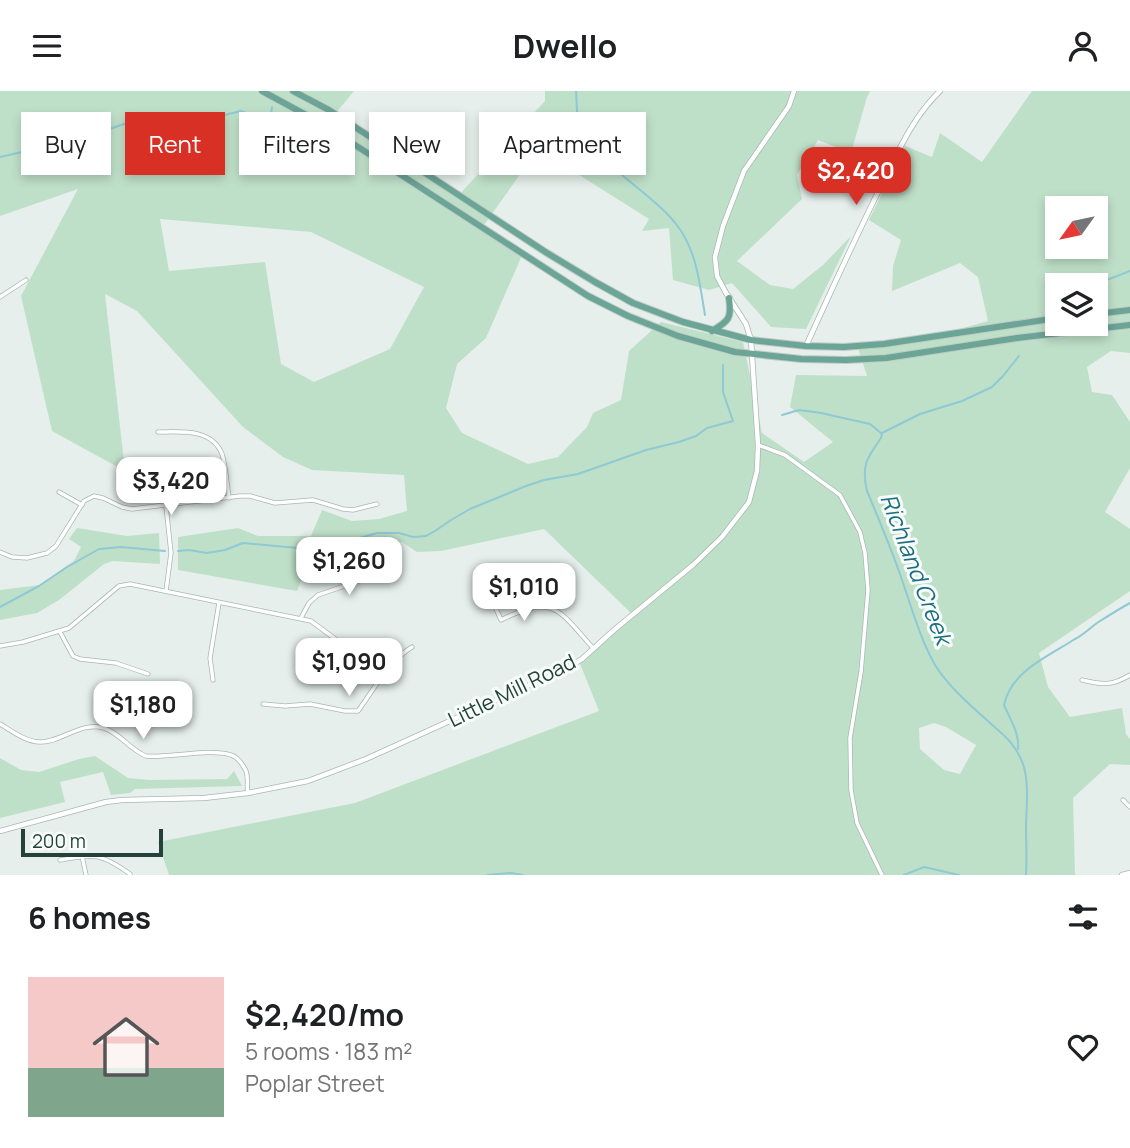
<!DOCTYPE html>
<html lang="en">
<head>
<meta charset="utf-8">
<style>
  :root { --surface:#fff; --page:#f6f6f6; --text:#202124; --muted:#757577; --line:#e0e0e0; --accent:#d93025 }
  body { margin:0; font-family:Manrope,sans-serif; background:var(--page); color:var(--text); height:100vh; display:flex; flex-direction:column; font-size:26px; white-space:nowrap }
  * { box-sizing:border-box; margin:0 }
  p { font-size:23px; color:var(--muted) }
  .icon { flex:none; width:38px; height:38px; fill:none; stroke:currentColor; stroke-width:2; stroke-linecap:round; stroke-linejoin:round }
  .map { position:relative; height:784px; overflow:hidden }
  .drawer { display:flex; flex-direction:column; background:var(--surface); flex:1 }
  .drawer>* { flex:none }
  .hud { position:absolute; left:21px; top:21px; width:700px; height:63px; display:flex; gap:14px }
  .needle { width:46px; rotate:237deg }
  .controls { position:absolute; left:1045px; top:105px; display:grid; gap:14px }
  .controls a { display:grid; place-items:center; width:63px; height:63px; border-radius:0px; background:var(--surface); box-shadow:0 4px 10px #0003; font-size:35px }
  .scale { position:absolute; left:21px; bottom:18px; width:142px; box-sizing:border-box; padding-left:7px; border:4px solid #24423a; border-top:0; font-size:19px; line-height:24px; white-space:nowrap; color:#24423a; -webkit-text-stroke:5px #f7fbf9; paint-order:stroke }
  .price { position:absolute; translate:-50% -60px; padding:0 16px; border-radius:14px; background:#fff; color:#222; font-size:23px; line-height:46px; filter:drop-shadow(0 2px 4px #0008) }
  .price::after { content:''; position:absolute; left:50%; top:42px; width:21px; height:16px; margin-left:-10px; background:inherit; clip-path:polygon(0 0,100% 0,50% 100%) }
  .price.current { background:var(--accent); color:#fff }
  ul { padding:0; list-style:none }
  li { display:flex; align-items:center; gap:21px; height:175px; padding:0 28px }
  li+li { border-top:2px solid var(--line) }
  li span { display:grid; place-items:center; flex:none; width:196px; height:140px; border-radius:0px; color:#555 }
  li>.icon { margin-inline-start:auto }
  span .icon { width:84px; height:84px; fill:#fffc; stroke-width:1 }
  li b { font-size:30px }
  h2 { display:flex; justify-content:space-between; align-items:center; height:84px; padding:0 28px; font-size:30px }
  .tag { padding:0 24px; border-radius:0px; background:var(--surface); box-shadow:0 4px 10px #0003; font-size:24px; line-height:63px }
  .tag.current { background:var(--accent); color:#fff }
  header { display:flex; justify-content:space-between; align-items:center; height:91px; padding:0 28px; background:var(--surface); font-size:32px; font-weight:700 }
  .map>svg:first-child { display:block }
  .green { fill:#bfe0c8; fill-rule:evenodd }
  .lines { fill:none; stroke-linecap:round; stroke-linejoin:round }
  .stream { stroke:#8ec9d4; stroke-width:2 }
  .minor-casing { stroke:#a8b8b2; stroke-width:5 }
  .tertiary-casing { stroke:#a8b8b2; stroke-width:6 }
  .primary-casing { stroke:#c2cac8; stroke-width:8 }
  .minor { stroke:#fff; stroke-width:3.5 }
  .tertiary { stroke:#fff; stroke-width:4.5 }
  .primary { stroke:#6aa596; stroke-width:6 }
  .labels { text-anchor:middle; stroke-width:6; stroke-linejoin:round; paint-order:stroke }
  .street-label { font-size:21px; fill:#24423a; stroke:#f7fbf9 }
  .water-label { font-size:23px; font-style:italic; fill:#1c6f80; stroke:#f7fbf9 }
</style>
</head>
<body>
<header><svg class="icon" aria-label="menu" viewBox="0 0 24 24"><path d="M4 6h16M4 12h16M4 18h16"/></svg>Dwello<svg class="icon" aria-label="person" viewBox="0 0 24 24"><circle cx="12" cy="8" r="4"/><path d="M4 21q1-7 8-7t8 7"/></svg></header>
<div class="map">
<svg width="1130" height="784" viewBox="0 0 1130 784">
  <rect width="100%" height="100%" fill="#e6efeb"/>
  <g class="green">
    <path d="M0,0H354L335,23L383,58L457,106L545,10V0H870L867,6L851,62L818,49L797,84L802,108L737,170L770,194L793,198L823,174L851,145L806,238L771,236L732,192L709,199L673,189L669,137L642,140L649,128L538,58L482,137L523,162L486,247L457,273L446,317L462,342L528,373L558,366L587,336L593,322L621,309L629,260L661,231L743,251L762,342L804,371L833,351L790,316L796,284L867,285L858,257L953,240L988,230L978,186L960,172L892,200L893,175L901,149L869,129L905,55L932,66L940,42L982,71L1032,0H1130V262L1111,260L1087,276L1092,301L1112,304L1130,331V377L1105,421L1130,438V500L1039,562L1048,596L1070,626L1122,617L1126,643L1130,648V674L1110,673L1073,707L1075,784H169L158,751L355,712L599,620L579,570L633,524L544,438L441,460L417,461L402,451L307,474L297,500L178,479V446L238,437L258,445H311L322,419L352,430L379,428L407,420L404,384L312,379L283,366L243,336L137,220L105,203L125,380L52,340L21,205L78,98L0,125ZM1057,117H1096V156H1057ZM160,128L311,141L424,196L390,258L314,291L281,273L265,171L169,180ZM1057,194H1096V233H1057ZM934,632L946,636L976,654L960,683L944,679L920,658L919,637Z"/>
    <path d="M77,437L127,445L159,442L160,473L113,470L104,473L59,509L37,522L0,529V499L40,494L74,470L81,456L69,448Z"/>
    <path d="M95,665L128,687L150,689L227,688L234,680L242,695L135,698L130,702L111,704L103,681L60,691L65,711L0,727V667L21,679L39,681L79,668Z"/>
  </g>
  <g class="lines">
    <g class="stream">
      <path d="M576,0C577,10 576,22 579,32C592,72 655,102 679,137C697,162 700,195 705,224"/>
      <path d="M0,66L26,60L40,54L80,48L142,27L166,29L176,32H191L241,20L270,31L272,16"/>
      <path d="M1094,194L1130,180"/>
      <path d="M1049,220L1057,212"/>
      <path d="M782,324L799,319L821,322L870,333L881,342"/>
      <path d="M882,342L920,323L962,310L992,296L1003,285L1019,265"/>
      <path d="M882,343L881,347C867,367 861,374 867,400C879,429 892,459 902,489C912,518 920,547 935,574C949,597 978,621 998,639C1033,668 1027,695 1026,736C1026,752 1027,768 1026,784"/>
      <path d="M178,460L189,459L207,462L225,459L243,452L309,458L326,457L377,442H399L413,446L426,445L435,440L451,429L470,418L526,395L544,389L578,383L646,359L679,351L696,345L707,337L733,330L723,301V274"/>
      <path d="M0,516L39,495L67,476L99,458L121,456L165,460"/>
      <path d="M1018,658C1020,643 1010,628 1004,614C1011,580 1049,565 1075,548C1083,544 1090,537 1097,532C1108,525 1119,518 1130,512"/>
      <path d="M487,784L511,782L523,784"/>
      <path d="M904,784L924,776L959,784"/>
    </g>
    <defs>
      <g id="minor">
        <path d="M0,206L26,189"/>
        <path d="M158,341C180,341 212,337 222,363C226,375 227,394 229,407"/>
        <path d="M758,354L785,364L840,404L860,441L865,462L868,499L861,581L850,647L851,699L857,732L882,784"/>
        <path d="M59,401L82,414"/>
        <path d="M0,461L12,466L27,467L47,462L56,455L84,410L94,405L103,407L122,416L132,418L240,405H250L275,412L313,409L343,418L353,419L377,413"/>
        <path d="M486,495L501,529C554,503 558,518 593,557"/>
        <path d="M166,500L171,462L166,415"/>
        <path d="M301,527L309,512L318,504L382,482L396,483"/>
        <path d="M60,541L73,565L80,568L116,572L148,583"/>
        <path d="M0,555L23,551L69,537L113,500L119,495L130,493L311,530L384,584"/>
        <path d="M213,589L210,567L219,512"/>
        <path d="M1082,589C1103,594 1112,595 1130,584"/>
        <path d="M263,613L285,615L310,613L345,620H358C374,598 389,570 412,556"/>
        <path d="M0,633C12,640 26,651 40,651C60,652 81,630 104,637C120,642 130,659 146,665C170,667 210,657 231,664C238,666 243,674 246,680C249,688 246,694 248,702"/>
        <path d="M1123,709L1130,716"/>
        <path d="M82,765L86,784"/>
        <path d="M60,769C95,763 101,762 130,783"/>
      </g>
      <g id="tertiary">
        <path d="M806,255C830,202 855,148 881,95C898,61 912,27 940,0"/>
        <path d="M0,740L106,711L122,709L204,707L248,702L308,690L366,668L567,577L582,568L614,539L693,474L722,446L749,411L757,380L758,354L751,249L746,233L726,202L717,185L715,166L723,135L744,80L789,15L794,0"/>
        <path d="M1122,784L1130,782"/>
      </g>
      <g id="primary">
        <path d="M262,0L321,32L588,205L628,225L678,245L735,261L801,268L846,269L886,267L1017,247L1130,234"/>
        <path d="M293,0L329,19L547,162L595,191L633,212L683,231L751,249L806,255L844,256L884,253L1057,227"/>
        <path d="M1096,223L1130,219"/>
        <path d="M712,240C729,230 732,227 729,207"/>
      </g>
    </defs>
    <use href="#minor" class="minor-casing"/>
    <use href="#tertiary" class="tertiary-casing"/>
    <use href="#primary" class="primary-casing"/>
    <use href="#minor" class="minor"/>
    <use href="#tertiary" class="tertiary"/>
    <use href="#primary" class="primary"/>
  </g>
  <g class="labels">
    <g class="street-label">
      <text transform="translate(512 600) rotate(-26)" y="7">Little Mill Road</text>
    </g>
    <g class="water-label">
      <text transform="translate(916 478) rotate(69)" y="8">Richland Creek</text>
    </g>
  </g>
</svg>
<div class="controls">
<a><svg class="needle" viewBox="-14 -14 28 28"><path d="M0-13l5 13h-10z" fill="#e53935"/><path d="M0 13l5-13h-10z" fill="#757577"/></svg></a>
<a><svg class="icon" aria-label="layers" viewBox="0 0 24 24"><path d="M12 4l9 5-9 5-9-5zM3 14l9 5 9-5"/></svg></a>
</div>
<div class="scale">200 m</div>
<b class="price current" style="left:856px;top:116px">$2,420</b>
<b class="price" style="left:171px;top:426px">$3,420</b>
<b class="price" style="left:349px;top:506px">$1,260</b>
<b class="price" style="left:524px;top:532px">$1,010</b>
<b class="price" style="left:349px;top:607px">$1,090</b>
<b class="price" style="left:143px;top:650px">$1,180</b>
<div class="hud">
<a class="tag">Buy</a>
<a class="tag current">Rent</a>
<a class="tag">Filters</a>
<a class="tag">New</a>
<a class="tag">Apartment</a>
</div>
</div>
<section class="drawer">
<h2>6 homes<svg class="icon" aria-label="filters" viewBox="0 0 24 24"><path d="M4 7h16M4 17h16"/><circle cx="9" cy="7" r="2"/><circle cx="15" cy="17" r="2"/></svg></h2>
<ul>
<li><span style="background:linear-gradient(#f6c9c9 65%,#7fa58c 0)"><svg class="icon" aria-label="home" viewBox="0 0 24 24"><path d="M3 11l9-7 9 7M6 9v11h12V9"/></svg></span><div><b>$2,420/mo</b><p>5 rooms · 183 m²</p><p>Poplar Street</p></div><svg class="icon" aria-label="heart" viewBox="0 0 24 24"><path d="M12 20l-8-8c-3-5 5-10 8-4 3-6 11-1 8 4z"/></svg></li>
</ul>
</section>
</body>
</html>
